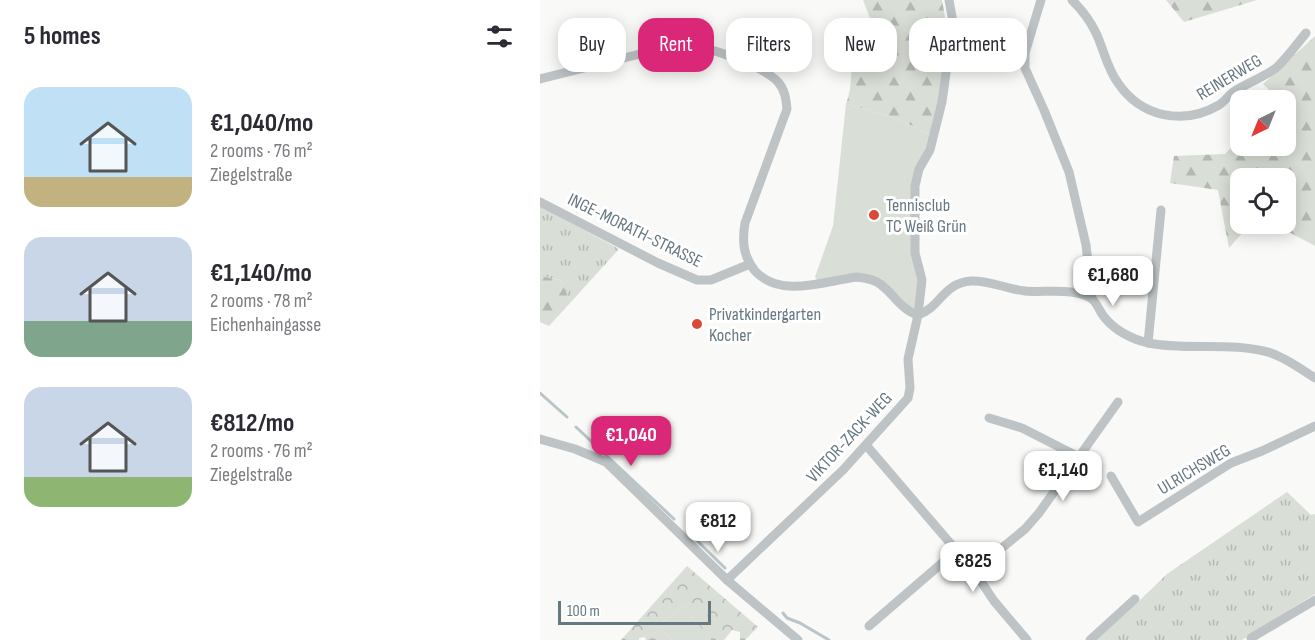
<!DOCTYPE html>
<html lang="en">
<head>
<meta charset="utf-8">
<style>
  :root { --surface:#fff; --page:#f7f7f7; --text:#2b2b33; --muted:#7c7c81; --accent:#db2777 }
  body { margin:0; font-family:"Sofia Sans Condensed",sans-serif; background:var(--page); color:var(--text); height:100vh; display:flex; flex-direction:column; font-size:22px; white-space:nowrap }
  * { box-sizing:border-box; margin:0 }
  p { font-size:20px; color:var(--muted) }
  .icon { flex:none; width:33px; height:33px; fill:none; stroke:currentColor; stroke-width:2; stroke-linecap:round; stroke-linejoin:round }
  .map { position:relative; flex:1; overflow:hidden }
  .drawer { display:flex; flex-direction:column; background:var(--surface); width:540px }
  .drawer>* { flex:none }
  .hud { position:absolute; left:18px; top:18px; width:570px; height:54px; display:flex; gap:12px }
  .needle { width:39px; rotate:223deg }
  .fabs { position:absolute; left:690px; top:90px; display:grid; gap:12px }
  .fabs a { display:grid; place-items:center; width:66px; height:66px; border-radius:12px; background:var(--surface); box-shadow:0 3px 15px #0003; font-size:30px }
  .scale { position:absolute; left:18px; bottom:15px; width:153px; box-sizing:border-box; padding-left:6px; border:3px solid #667880; border-top:0; font-size:16px; line-height:21px; white-space:nowrap; color:#667880; -webkit-text-stroke:4px #fff; paint-order:stroke }
  .price { position:absolute; translate:-50% -51px; padding:0 14px; border-radius:12px; background:#fff; color:#222; font-size:20px; line-height:39px; filter:drop-shadow(0 2px 3px #0008) }
  .price::after { content:''; position:absolute; left:50%; top:36px; width:18px; height:14px; margin-left:-9px; background:inherit; clip-path:polygon(0 0,100% 0,50% 100%) }
  .price.current { background:var(--accent); color:#fff }
  ul { padding:0; list-style:none }
  li { display:flex; align-items:center; gap:18px; height:150px; padding:0 24px }
  li span { display:grid; place-items:center; flex:none; width:168px; height:120px; border-radius:18px; color:#555 }
  li>.icon { margin-inline-start:auto }
  span .icon { width:72px; height:72px; fill:#fffc; stroke-width:1 }
  li b { font-size:26px }
  h2 { display:flex; justify-content:space-between; align-items:center; height:72px; padding:0 24px; font-size:26px }
  .pill { padding:0 21px; border-radius:18px; background:var(--surface); box-shadow:0 3px 15px #0003; font-size:21px; line-height:54px }
  .pill.current { background:var(--accent); color:#fff }
  main { display:flex; flex:1; min-height:0 }
  .map>svg:first-child { display:block }
  .grass { fill:url(#grass-tufts) }
  .forest { fill:url(#forest-firs) }
  .park { fill:url(#park-crowns) }
  .pitch { fill:#d9ded6 }
  .lines { fill:none; stroke-linecap:round; stroke-linejoin:round }
  .stream { stroke:#b9c5c8; stroke-width:3 }
  .street { stroke:#bec4c6; stroke-width:9 }
  .poi-dot { fill:#da4936; stroke:#fff; stroke-width:2 }
  .labels { text-anchor:middle; stroke-width:6; stroke-linejoin:round; paint-order:stroke }
  .street-label { font-size:18px; fill:#667880; stroke:#fff }
  .poi-label { font-size:18px; fill:#667880; stroke:#fff; text-anchor:start }
</style>
</head>
<body>
<main>
<section class="drawer">
<h2>5 homes<svg class="icon" aria-label="filters" viewBox="0 0 24 24"><path d="M4 7h16M4 17h16"/><circle cx="9" cy="7" r="2"/><circle cx="15" cy="17" r="2"/></svg></h2>
<ul>
<li><span style="background:linear-gradient(#bfe0f5 75%,#c2b280 0)"><svg class="icon" aria-label="home" viewBox="0 0 24 24"><path d="M3 11l9-7 9 7M6 9v11h12V9"/></svg></span><div><b>€1,040/mo</b><p>2 rooms · 76 m²</p><p>Ziegelstraße</p></div></li>
<li><span style="background:linear-gradient(#c9d6e8 70%,#7fa58c 0)"><svg class="icon" aria-label="home" viewBox="0 0 24 24"><path d="M3 11l9-7 9 7M6 9v11h12V9"/></svg></span><div><b>€1,140/mo</b><p>2 rooms · 78 m²</p><p>Eichenhaingasse</p></div></li>
<li><span style="background:linear-gradient(#c9d6e8 75%,#8fb573 0)"><svg class="icon" aria-label="home" viewBox="0 0 24 24"><path d="M3 11l9-7 9 7M6 9v11h12V9"/></svg></span><div><b>€812/mo</b><p>2 rooms · 76 m²</p><p>Ziegelstraße</p></div></li>
</ul>
</section>
<div class="map">
<svg width="775" height="640" viewBox="0 0 775 640">
  <defs>
    <pattern id="grass-tufts" width="24" height="20" patternUnits="userSpaceOnUse" patternTransform="scale(1.5)"><rect width="24" height="20" fill="#d9ded6"/><path d="M3 7l-1-3M5 7V3M7 7l1-3M15 17l-1-3M17 17v-4M19 17l1-3" fill="none" stroke="#b4b9b3"/></pattern>
    <pattern id="forest-firs" width="22" height="20" patternUnits="userSpaceOnUse" patternTransform="scale(1.5)"><rect width="22" height="20" fill="#d9ded6"/><path d="M5 1l3.5 6h-7zM16 11l3.5 6h-7z" fill="#b4b9b3"/></pattern>
    <pattern id="park-crowns" width="20" height="18" patternUnits="userSpaceOnUse" patternTransform="scale(1.5)"><rect width="20" height="18" fill="#d9ded6"/><path d="M2 6a3 3 0 1 1 6 0M12 15a3 3 0 1 1 6 0" fill="none" stroke="#b4b9b3"/></pattern>
  </defs>
  <rect width="100%" height="100%" fill="#f9f9f7"/>
  <g class="grass">
    <path d="M0,206L79,249L31,302L20,280L0,276Z"/>
    <path d="M747,492L771,515L775,514V594L702,640H554L596,604L627,574Z"/>
  </g>
  <g class="forest">
    <path d="M323,0H402L413,62L393,136L356,118L306,104C317,76 303,57 330,34V18Z"/>
    <path d="M626,0H717L644,22Z"/>
    <path d="M775,36V246L734,224H746V178H700V224H710L689,248L678,190L630,183L634,156L685,154L700,138V146H746V100H736L738,98L723,84Z"/>
    <path d="M0,276L20,280L31,302L9,326L0,322Z"/>
  </g>
  <path class="park" d="M147,566L218,627L205,640H200V632L192,630L184,640H171L143,606L119,625L131,640H106L105,637L99,638V640H81Z"/>
  <g class="pitch">
    <path d="M306,104L356,118L393,136L375,186L380,266L378,315L335,281L279,283L275,277L293,226Z"/>
    <path d="M143,606L167,635L171,640H131L119,625Z"/>
  </g>
  <g class="lines">
    <g class="stream">
      <path d="M0,393L27,417"/>
      <path d="M36,427L134,519"/>
      <path d="M147,531L185,568"/>
      <path d="M243,613L247,618L260,623L289,640"/>
    </g>
    <g class="street">
      <path d="M501,0L485,53V68L504,110L529,172L546,245L552,299"/>
      <path d="M532,0C542,10 550,20 556,33C564,50 567,68 578,83C601,117 643,126 679,105C684,102 687,97 692,93C706,83 723,78 736,68C747,58 756,45 766,33"/>
      <path d="M0,79L132,46C139,46 145,45 152,46C172,48 225,67 238,82C245,90 246,99 247,109L205,223C202,241 203,256 215,271C241,299 284,281 317,277C324,278 334,279 340,284C354,294 361,310 378,315C400,308 403,283 431,281C449,280 466,289 485,291C503,293 537,287 552,299C558,304 560,313 565,318C576,331 592,339 608,343C648,351 691,341 731,353C746,358 761,369 775,378"/>
      <path d="M0,202L118,263L157,280H171L210,264"/>
      <path d="M608,343L621,210"/>
      <path d="M449,418L482,428L539,457"/>
      <path d="M0,439L35,449L66,462L187,580L258,640"/>
      <path d="M326,445L434,571L454,601L487,640"/>
      <path d="M571,476L598,522L691,463L722,451L775,426"/>
      <path d="M434,571L485,529L499,513L578,402"/>
      <path d="M187,580L303,470L368,398L370,388L368,359L378,315L382,280L375,253V186L379,169L390,150L402,102L413,22L409,0"/>
      <path d="M329,626L416,551"/>
      <path d="M711,638L775,600"/>
      <path d="M550,640L595,599"/>
    </g>
  </g>
  <g class="poi-dot">
    <circle cx="334" cy="215" r="6"/>
    <circle cx="157" cy="324" r="6"/>
  </g>
  <g class="labels">
    <g class="street-label">
      <text transform="translate(689 77) rotate(-31)" y="6">REINERWEG</text>
      <text transform="translate(95 230) rotate(26)" y="6">INGE-MORATH-STRASSE</text>
      <text transform="translate(309 437) rotate(-47)" y="6">VIKTOR-ZACK-WEG</text>
      <text transform="translate(654 469) rotate(-31)" y="6">ULRICHSWEG</text>
    </g>
    <g class="poi-label">
      <text x="346" y="211">Tennisclub<tspan x="346" dy="21">TC Weiß Grün</tspan></text>
      <text x="169" y="320">Privatkindergarten<tspan x="169" dy="21">Kocher</tspan></text>
    </g>
  </g>
</svg>
<div class="fabs">
<a><svg class="needle" viewBox="-14 -14 28 28"><path d="M0-13l5 13h-10z" fill="#e53935"/><path d="M0 13l5-13h-10z" fill="#7c7c81"/></svg></a>
<a><svg class="icon" aria-label="locate" viewBox="0 0 24 24"><circle cx="12" cy="12" r="6"/><path d="M12 2v4M12 18v4M2 12h4M18 12h4"/></svg></a>
</div>
<div class="scale">100 m</div>
<b class="price" style="left:573px;top:307px">€1,680</b>
<b class="price current" style="left:91px;top:467px">€1,040</b>
<b class="price" style="left:523px;top:502px">€1,140</b>
<b class="price" style="left:178px;top:553px">€812</b>
<b class="price" style="left:433px;top:593px">€825</b>
<div class="hud">
<a class="pill">Buy</a>
<a class="pill current">Rent</a>
<a class="pill">Filters</a>
<a class="pill">New</a>
<a class="pill">Apartment</a>
</div>
</div>
</main>
</body>
</html>
